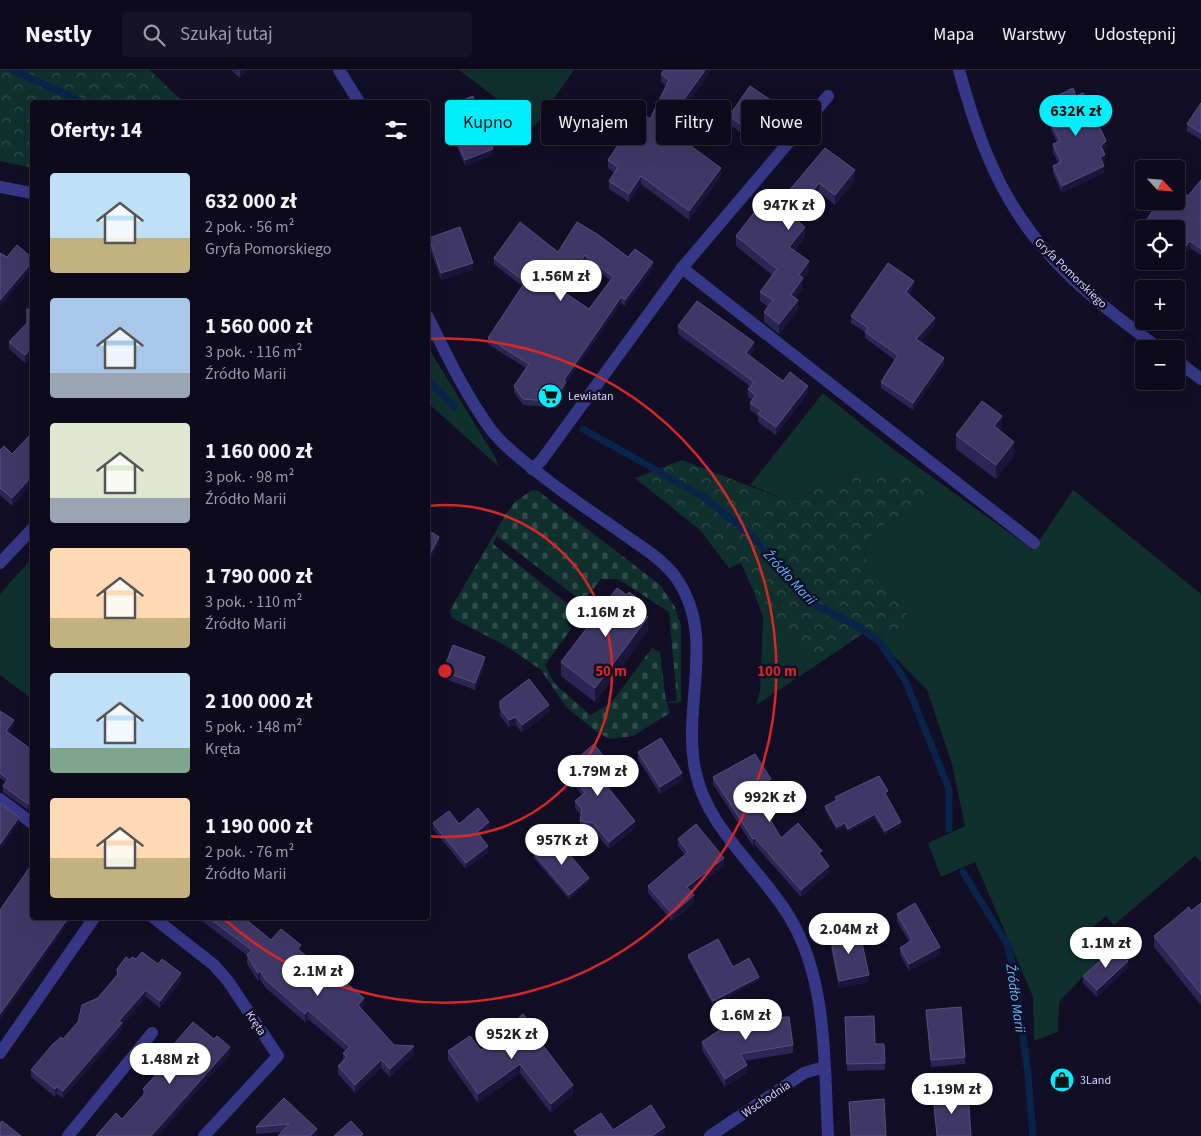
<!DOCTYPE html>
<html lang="pl">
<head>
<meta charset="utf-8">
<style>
  :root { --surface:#0d0a1c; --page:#161325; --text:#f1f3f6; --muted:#9a9aa3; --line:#2d2b3b; --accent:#00effd }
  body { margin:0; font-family:"Source Sans 3",sans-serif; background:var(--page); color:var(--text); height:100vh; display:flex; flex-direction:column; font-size:19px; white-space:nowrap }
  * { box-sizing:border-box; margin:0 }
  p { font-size:16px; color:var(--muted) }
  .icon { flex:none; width:28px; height:28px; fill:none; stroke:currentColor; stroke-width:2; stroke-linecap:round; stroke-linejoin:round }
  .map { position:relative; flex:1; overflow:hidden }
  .details { position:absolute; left:30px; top:30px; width:400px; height:820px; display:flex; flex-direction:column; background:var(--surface); border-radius:5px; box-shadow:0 5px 20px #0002,0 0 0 1px var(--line) }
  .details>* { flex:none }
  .banner { position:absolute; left:445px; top:30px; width:475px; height:45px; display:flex; gap:10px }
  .needle { width:32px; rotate:116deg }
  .tools { position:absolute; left:1135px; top:90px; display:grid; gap:10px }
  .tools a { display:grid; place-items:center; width:50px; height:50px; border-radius:5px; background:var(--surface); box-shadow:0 5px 20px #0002,0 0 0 1px var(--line); font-size:25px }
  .price { position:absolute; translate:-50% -42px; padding:0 11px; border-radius:18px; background:#fff; color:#222; font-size:16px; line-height:32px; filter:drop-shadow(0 1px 2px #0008) }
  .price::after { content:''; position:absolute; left:50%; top:30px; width:15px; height:11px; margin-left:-8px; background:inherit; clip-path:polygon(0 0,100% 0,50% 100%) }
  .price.current { background:var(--accent); color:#111 }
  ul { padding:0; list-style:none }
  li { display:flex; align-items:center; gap:15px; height:125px; padding:0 20px }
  li span { display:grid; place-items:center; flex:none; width:140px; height:100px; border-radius:5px; color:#555 }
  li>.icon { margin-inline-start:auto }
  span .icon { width:60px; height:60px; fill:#fffc; stroke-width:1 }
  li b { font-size:21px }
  h2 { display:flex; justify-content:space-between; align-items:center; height:60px; padding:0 20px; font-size:21px }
  .chip { padding:0 18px; border-radius:5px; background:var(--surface); box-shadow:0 5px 20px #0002,0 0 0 1px var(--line); font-size:18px; line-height:45px }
  .chip.current { background:var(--accent); color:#111 }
  header { display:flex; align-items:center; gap:30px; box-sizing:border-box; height:70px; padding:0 25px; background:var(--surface); border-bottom:1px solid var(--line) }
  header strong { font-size:24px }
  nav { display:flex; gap:28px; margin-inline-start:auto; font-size:18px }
  .search { width:350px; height:45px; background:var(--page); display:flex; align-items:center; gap:12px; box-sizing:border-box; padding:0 18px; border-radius:5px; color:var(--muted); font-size:19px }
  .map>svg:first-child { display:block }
  .green { fill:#10302d }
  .forest { fill:url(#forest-crowns) }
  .cemetery { fill:url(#cemetery-stones); fill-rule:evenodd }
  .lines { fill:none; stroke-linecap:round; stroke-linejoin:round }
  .stream { stroke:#0a2349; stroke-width:7 }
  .street { stroke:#373787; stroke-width:12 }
  .wall { fill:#2d2654; fill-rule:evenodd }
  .shaded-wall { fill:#1a153a }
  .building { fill:#3f3866; stroke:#56507e; fill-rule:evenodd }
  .ring { fill:none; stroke:#d62828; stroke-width:2.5 }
  .labels { text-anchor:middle; stroke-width:5; stroke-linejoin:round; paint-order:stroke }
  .street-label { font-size:12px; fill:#d5d2ff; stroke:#110e26 }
  .poi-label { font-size:12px; fill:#d5d2ff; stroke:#110e26; text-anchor:start }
  .water-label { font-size:14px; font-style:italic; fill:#60bcff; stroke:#110e26 }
  .centre { fill:#d62828; stroke:#110e26; stroke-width:2.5 }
  .ring-label { font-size:15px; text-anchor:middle; font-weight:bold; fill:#d62828; stroke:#110e26; stroke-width:5; stroke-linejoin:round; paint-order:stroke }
</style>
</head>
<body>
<header>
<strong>Nestly</strong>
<div class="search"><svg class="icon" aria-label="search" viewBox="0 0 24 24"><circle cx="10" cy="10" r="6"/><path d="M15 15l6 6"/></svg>Szukaj tutaj</div>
<nav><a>Mapa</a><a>Warstwy</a><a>Udostępnij</a></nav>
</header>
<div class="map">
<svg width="1201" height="1066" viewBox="0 0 1201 1066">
  <defs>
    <pattern id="forest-crowns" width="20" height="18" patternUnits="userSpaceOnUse" patternTransform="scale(1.25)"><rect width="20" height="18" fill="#10302d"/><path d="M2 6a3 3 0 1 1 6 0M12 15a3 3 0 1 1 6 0" fill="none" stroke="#324d4c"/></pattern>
    <pattern id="cemetery-stones" width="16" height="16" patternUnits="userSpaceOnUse" patternTransform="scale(1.25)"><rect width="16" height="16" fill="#10302d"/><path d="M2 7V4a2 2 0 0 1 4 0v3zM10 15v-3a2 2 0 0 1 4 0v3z" fill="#324d4c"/></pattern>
  </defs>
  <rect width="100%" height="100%" fill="#110e26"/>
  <g class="green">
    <path d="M459,0H574L534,57Z"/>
    <path d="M428,277L496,389L498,396L428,333Z"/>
    <path d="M823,323L889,376L1033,480L1073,420L1201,524V792L1195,786L1114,855L1106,846L1088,861L1105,883L1059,932L1058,962L1034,971L1033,927L975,792L941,807L928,773L965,756L952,694L927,620L868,560L883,564L894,517L877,508L865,488C866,483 866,477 867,472C873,456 911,442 926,431L877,408H847L817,418L804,428L783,429L750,415Z"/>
    <path d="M32,488V629L0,605V524Z"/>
    <path d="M753,520L782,553L796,576L818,594L756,635L760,621L763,547Z"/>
  </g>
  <g class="forest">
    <path d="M0,0H150L183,32H32V98L0,91Z"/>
    <path d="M682,390L783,429L804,428L817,418L847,408L911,407L925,418L926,431C911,442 873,456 867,472C866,477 865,483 865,488L877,508L894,517L906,544L896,564H883L868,560L818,594L796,576L782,553L753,520L741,493L729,498L700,460L635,408Z"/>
  </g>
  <path class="cemetery" d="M532,420L538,421L660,515L675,537L681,556V632L667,633L670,643L633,666L610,669L597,662L566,637L541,600L506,576L452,548L450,540L506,444L515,432ZM497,466L583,532L601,509H618L669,542L677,631L666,632L660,582L652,578L611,633L590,645L554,613L545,595L571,559L567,554L576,541L493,474Z"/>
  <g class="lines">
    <g class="stream">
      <path d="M13,0L82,32"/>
      <path d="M428,310L454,337"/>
      <path d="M583,359L702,426L750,464L815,535L857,556L879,571L905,610L949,719V759"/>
      <path d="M963,802L1007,874L1014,901L1028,1004L1033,1066"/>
    </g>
    <g class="street">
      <path d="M339,0L359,32"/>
      <path d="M959,0C975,58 995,117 1033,165C1067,210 1115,246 1160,279"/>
      <path d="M0,117L32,123"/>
      <path d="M682,198L1034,473"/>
      <path d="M428,247C446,284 467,328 492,361C503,375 517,386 531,397C562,423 597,445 629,468C645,479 662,490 674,505C718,564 682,633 695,699C706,759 760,797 790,848C828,911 824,995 828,1066"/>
      <path d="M1176,290L1201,309"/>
      <path d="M532,399L541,391L682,198L828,26"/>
      <path d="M0,493L32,459"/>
      <path d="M0,729L32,753"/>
      <path d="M154,848L214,895L228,911L278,986L204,1066"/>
      <path d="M0,983L94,848"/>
      <path d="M68,1066L152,963"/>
      <path d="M710,1066L804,1003L824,997"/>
    </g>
  </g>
  <g class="wall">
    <path d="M231,0H247L240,8Z"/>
    <path d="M664,0H711L679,45V54L673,63L721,106L689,150L641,114L629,132L609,119V111L615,103L608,98V90L650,49L666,16L661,12V4Z"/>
    <path d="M1076,26L1106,78L1103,81L1105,92L1103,93L1104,103L1062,123L1053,103V96L1058,93L1053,82V74L1057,72L1051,60V53L1045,39V32Z"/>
    <path d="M1201,33V70L1187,61V54Z"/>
    <path d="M449,36L493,85L465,96L451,62V56L454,54L449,42Z"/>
    <path d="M782,45L760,76L729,54V46Z"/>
    <path d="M825,78L855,110L835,135L819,122L796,151L805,167L794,181L809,201L803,209V218L795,228L798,240L779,264L764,252V242L768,237L760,231V222L772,205L736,176V166L777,135Z"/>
    <path d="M1201,110V185L1190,178L1182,187L1176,183V159H1144V154L1188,126Z"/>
    <path d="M429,168L473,200L441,210L429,175Z"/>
    <path d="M558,182L628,187L653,198L625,236L621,233L566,313V318L556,333L549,337L523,335L514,322V316L526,298L488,274V268L522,216L494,194V188ZM585,191L611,211L589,239L565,222Z"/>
    <path d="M914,217L909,224L935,255L920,272L944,295L913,340L881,318V312L895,290L865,268V262L851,253V246Z"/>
    <path d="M32,239V284L25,293L9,279V272L27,253Z"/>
    <path d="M678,256L754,280L750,286L783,311L808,323L776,365L758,352V346L750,340V333L752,330L748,327V319L750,316L678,264Z"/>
    <path d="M1002,359L1001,361L1014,386L996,409L956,379V365Z"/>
    <path d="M32,363V413L12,436L0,425V380L12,384Z"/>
    <path d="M643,543L648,561L595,632L561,606V592Z"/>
    <path d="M485,594L475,620L443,608V601Z"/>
    <path d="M500,631L549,642L522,663L516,655L509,657L500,646Z"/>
    <path d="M0,641L14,656L8,663L32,680L28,740L3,722V716L6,712L0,708Z"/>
    <path d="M638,682L682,710L660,724L638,689Z"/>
    <path d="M606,696L596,704L635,758L609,779L593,760L580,758L581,745L575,738V731L582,725L566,705V698Z"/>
    <path d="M713,707L771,717L756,726L781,768L822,787L829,803L801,827L755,775L753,776L713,714Z"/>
    <path d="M888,725L886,726L901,756L885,765L875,748L848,762L845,756L837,761L825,740V736L836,731L835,727Z"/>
    <path d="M433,753L459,754L489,759L480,766L488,782L466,799L433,759Z"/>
    <path d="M678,769L724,796L691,822L694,833L672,851L648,823V816L685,785L678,776Z"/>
    <path d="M534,784L589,811L569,829L534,788Z"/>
    <path d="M1201,833V935L1154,877V866L1191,841Z"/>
    <path d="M897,844L940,884L909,901L900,885V878L909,872L897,851Z"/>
    <path d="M198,848H245L271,870L301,881L364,936L361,939L394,975L414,984L390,1007L381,998L355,1023L338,1004V996L343,990V983L346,981L308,949L305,952L266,918L260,910L258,911L247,894V885Z"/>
    <path d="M830,865L869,912L839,918L830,873Z"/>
    <path d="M688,885L733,897L759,910L713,935L688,889Z"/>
    <path d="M136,889L158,894L181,910L160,938L146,927L122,955V960L63,1028L57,1024L55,1027L31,1007V1000L63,969L98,928L117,905V899L130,890Z"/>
    <path d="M1128,898L1097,927L1083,913V906Z"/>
    <path d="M926,940L965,987V994L931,997Z"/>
    <path d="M845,947L875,974H884L885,1000L847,1001Z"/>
    <path d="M719,949L793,975V983L744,991L747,1003L725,1017L702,980V972L721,960L719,957Z"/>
    <path d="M539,970L573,1024L551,1043L520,1003L478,1033L448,990V981L481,980Z"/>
    <path d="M175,973L230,984L157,1066H96L122,1049L143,1025V1019L177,982L175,980Z"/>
    <path d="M284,1028L317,1066L281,1062L256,1064V1057Z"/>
  </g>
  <g class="shaded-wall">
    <path d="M240,0H247L240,8Z"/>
    <path d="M705,0H711L675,51V42Z"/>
    <path d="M782,38V45L760,76V68Z"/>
    <path d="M679,46V54L669,69V60Z"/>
    <path d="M1106,71V78L1101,83V76Z"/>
    <path d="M493,79V85L465,96V90Z"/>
    <path d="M1105,85V92L1100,94V87Z"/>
    <path d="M1104,96V103L1062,123V116Z"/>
    <path d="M721,98V106L689,150V141Z"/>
    <path d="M855,100V110L835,135V125Z"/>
    <path d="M641,106V114L629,132V124Z"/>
    <path d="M819,113V122L792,156V147Z"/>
    <path d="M805,157V167L789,186V177Z"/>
    <path d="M1190,171V178L1182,187V181Z"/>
    <path d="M585,185V191L562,227V221Z"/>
    <path d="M809,191V201L803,209V218L791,235V225L799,205Z"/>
    <path d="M32,192V199L0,237V230Z"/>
    <path d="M653,192V198L625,236V230Z"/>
    <path d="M473,193V200L441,210V203Z"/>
    <path d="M914,211V217L906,228V222Z"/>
    <path d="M621,227V233L566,313V318L556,333L549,337V331Z"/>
    <path d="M798,230V240L779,264V254Z"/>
    <path d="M935,248V255L916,276V269Z"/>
    <path d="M754,272V280L746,291V283Z"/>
    <path d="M32,277V284L25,293V285Z"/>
    <path d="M944,288V295L913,340V333Z"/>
    <path d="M808,316V323L776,365V357Z"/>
    <path d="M1002,346V359L994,370V356Z"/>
    <path d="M1014,372V386L996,409V395Z"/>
    <path d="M32,406V413L12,436V428Z"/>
    <path d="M439,467V474L428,496V488Z"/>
    <path d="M643,533V547L638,540Z"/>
    <path d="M648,547V561L595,632V618Z"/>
    <path d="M485,587V594L475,620V613Z"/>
    <path d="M549,635V642L522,663V655Z"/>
    <path d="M516,647V655L509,657V650Z"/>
    <path d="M14,650V656L6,667V661Z"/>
    <path d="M606,689V696L593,707V699Z"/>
    <path d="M682,703V710L660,724V717Z"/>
    <path d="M771,709V717L753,727V720Z"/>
    <path d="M32,728V734L28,740V734Z"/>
    <path d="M875,744V748L848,762V759Z"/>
    <path d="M19,747V753L0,780V774Z"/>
    <path d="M635,751V758L609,779V772Z"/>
    <path d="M489,752V759L477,768V762Z"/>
    <path d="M901,752V756L885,765V761Z"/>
    <path d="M845,753V756L837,761V757Z"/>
    <path d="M755,768V775L753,776V769Z"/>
    <path d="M488,776V782L466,799V793Z"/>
    <path d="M724,788V796L687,825V817Z"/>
    <path d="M829,796V803L801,827V820Z"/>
    <path d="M589,808V811L569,829V825Z"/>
    <path d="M694,825V833L672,851V844Z"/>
    <path d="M68,848H72L0,950V944Z"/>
    <path d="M940,877V884L909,901V894Z"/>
    <path d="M1128,891V898L1097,927V920Z"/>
    <path d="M260,901V910L258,911V903Z"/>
    <path d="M181,903V910L160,938V931Z"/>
    <path d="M869,905V912L839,918V911Z"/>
    <path d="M759,907V910L713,935V931Z"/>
    <path d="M146,920V927L122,955V960L63,1028V1021L119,951Z"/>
    <path d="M364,928V936L358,943V935Z"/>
    <path d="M308,940V949L305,952V944Z"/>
    <path d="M414,976V984L390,1007V999Z"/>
    <path d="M230,977V984L157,1066H151Z"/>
    <path d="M381,990V998L355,1023V1015Z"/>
    <path d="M520,994V1003L478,1033V1024Z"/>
    <path d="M747,995V1003L725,1017V1009Z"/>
    <path d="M573,1015V1024L551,1043V1034Z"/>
    <path d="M57,1016V1024L55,1027V1019Z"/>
    <path d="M665,1057V1064L662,1066H652Z"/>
    <path d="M317,1059V1066H310Z"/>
  </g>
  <g class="building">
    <path d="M664,0H705L675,42L679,46L669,60L721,98L689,141L641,106L629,124L609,111L618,97L608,90L640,42L650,49L669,10L661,4Z"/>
    <path d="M750,16L782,38L760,68L729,46Z"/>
    <path d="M1073,18L1076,26L1083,23L1086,27L1106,71L1101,76L1105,85L1100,87L1104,96L1062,116L1053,96L1061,92L1053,74L1060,71L1051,53L1054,51L1045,32Z"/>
    <path d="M473,26L493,79L465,90L451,56L456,54L449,36Z"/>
    <path d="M1201,33V63L1187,54Z"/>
    <path d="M825,78L855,100L835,125L819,113L792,147L805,157L789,177L809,191L799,205L803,208L791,225L798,230L779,254L764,242L773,230L760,222L777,199L736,166L766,127L777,135Z"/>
    <path d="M1201,110V179L1190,171L1182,181L1176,176V159H1151L1144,154L1159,131H1176V117L1188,126Z"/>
    <path d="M520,152L558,182L577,152L597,164L628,187L635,179L653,192L625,230L621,227L564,310L566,312L556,327L549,331L523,329L514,316L529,294L488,268L525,212L494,188ZM585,185L613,207L589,239L562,221Z"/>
    <path d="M460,157L473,193L441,203L429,168Z"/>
    <path d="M17,175L32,188V192L0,230V183L7,187Z"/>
    <path d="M888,193L914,211L906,222L935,248L916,269L944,288L913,333L881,312L898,285L865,262L868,258L851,246Z"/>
    <path d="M697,231L754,272L746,283L783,311L790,302L808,316L776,357L758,344L761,340L750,333L756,325L748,319L754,312L678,256Z"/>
    <path d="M27,239H32V277L25,285L9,272L27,253Z"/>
    <path d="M982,331L1002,346L994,356L1014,372L996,395L956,365Z"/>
    <path d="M32,363V406L12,428L0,418V380L4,376L12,384Z"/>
    <path d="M428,460L439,467L428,488Z"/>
    <path d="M617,518L627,525L629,522L643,533L638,540L648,547L595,618L561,592Z"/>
    <path d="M453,575L485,587L475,613L443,601Z"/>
    <path d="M529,609L549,635L522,655L516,647L509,650L500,638V631Z"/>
    <path d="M0,641L14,650L6,661L32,680V728L28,734L3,716L8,709L0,703Z"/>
    <path d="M661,668L682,703L660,717L638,682Z"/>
    <path d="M594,674L606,689L593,699L635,751L609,772L593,753L580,751L582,739L575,731L585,723L566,698Z"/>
    <path d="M755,684L771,709L753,720L781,768L798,753L822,781L819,783L829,796L801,820L755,768L753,769L713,707Z"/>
    <path d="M879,706L888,721L885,723L901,752L885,761L875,744L848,759L845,753L837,757L825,736L837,730L835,727Z"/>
    <path d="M0,733L19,747L0,774Z"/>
    <path d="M478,738L489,752L477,762L488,776L466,793L433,753L449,741L459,754Z"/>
    <path d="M696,754L724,788L687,817L694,825L672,844L648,816L688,782L678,769Z"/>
    <path d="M555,767L589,808L569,825L534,784Z"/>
    <path d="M32,794V848H68L0,944V840Z"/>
    <path d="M915,833L940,877L909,894L900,878L912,870L897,844Z"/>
    <path d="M1201,833V924L1154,866L1189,837L1191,841Z"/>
    <path d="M209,848H244L271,870L281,859L301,875L298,879L340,915L344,911L364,928L358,935L394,975L414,976L390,999L381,990L355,1015L338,996L347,987L343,983L350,977L308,940L305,944L266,910L260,901L258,903L247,885L252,880Z"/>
    <path d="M859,859L869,905L839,911L830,865Z"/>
    <path d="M718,869L733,897L749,888L759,907L713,931L688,885Z"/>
    <path d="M1115,877L1128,891L1097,920L1083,906Z"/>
    <path d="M142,882L158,894L162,889L181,903L160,931L146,920L119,951L122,953L63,1021L57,1016L55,1019L31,1000L52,975L61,967L63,969L78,952L82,935L98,928L118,904L117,899L126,887L130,890L132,887L136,889Z"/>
    <path d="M961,937L965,987L931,990L926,940Z"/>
    <path d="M523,944L539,963L536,966L573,1015L551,1034L520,994L478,1024L448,981L470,966L481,980Z"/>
    <path d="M874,946L875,974H884L885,993L847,994L845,947Z"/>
    <path d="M789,947L793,975L740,984L747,995L725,1009L702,972L724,957L719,949Z"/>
    <path d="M193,952L214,969L217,966L230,977L151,1066H96L116,1043L122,1049L146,1022L143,1019L180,978L175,973Z"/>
    <path d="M968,1022L971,1066H937L933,1025Z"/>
    <path d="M284,1028L317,1059L310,1066H278L289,1054L256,1057Z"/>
    <path d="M884,1029L886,1066H851L849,1032Z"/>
    <path d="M651,1035L665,1057L652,1066H578L574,1061L601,1043L613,1060Z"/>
    <path d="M2,1051L21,1066H0V1053Z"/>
    <path d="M351,1051L363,1064L361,1066H334Z"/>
  </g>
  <g class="ring">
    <path d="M428 436A166 166 0 1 1 428 766"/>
    <path d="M428 269A332 332 0 1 1 223 848"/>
  </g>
  <defs>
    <symbol id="supermarket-disc" viewBox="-11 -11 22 22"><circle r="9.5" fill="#00effd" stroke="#110e26"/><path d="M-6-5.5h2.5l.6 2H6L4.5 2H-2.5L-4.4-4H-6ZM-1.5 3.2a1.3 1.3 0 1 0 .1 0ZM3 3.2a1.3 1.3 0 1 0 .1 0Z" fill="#111"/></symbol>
    <symbol id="shop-disc" viewBox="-11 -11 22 22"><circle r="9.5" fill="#00effd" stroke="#110e26"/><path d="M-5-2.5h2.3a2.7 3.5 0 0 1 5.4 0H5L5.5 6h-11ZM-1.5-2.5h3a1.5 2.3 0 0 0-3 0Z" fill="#111"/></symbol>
  </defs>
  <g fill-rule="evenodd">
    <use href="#supermarket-disc" x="536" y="312" width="28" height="28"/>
    <use href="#shop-disc" x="1048" y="996" width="28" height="28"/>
  </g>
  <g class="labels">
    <g class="street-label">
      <text transform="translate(1071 203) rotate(44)" y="4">Gryfa Pomorskiego</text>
      <text transform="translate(256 953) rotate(56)" y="4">Kręta</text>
      <text transform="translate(766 1029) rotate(-34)" y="4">Wschodnia</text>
    </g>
    <g class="poi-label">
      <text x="568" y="330">Lewiatan</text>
      <text x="1080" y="1014">3Land</text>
    </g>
    <g class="water-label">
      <text transform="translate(790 507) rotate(47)" y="5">Źródło Marii</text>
      <text transform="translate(1016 928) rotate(82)" y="5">Źródło Marii</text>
    </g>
  </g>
  <circle cx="445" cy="601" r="8" class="centre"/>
  <g class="ring-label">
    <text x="611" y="606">50 m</text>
    <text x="777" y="606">100 m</text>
  </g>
</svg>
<div class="tools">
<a><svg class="needle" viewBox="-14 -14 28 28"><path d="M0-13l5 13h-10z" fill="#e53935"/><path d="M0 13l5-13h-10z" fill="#9a9aa3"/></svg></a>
<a><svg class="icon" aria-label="locate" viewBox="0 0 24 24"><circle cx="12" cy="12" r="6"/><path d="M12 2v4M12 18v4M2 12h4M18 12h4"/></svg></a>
<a>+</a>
<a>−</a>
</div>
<b class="price current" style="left:1076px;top:67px">632K zł</b>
<b class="price" style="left:789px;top:161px">947K zł</b>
<b class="price" style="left:561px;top:232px">1.56M zł</b>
<b class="price" style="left:606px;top:568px">1.16M zł</b>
<b class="price" style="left:598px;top:727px">1.79M zł</b>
<b class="price" style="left:770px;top:753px">992K zł</b>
<b class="price" style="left:562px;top:796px">957K zł</b>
<b class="price" style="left:849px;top:885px">2.04M zł</b>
<b class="price" style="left:1106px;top:899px">1.1M zł</b>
<b class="price" style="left:318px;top:927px">2.1M zł</b>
<b class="price" style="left:746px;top:971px">1.6M zł</b>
<b class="price" style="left:512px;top:990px">952K zł</b>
<b class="price" style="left:170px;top:1015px">1.48M zł</b>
<b class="price" style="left:952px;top:1045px">1.19M zł</b>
<div class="banner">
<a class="chip current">Kupno</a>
<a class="chip">Wynajem</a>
<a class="chip">Filtry</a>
<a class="chip">Nowe</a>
</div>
<section class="details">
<h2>Oferty: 14<svg class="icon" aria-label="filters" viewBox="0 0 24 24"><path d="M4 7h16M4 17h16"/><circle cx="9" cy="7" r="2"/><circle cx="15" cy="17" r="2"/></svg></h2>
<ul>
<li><span style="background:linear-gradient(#bfe0f5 65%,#c2b280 0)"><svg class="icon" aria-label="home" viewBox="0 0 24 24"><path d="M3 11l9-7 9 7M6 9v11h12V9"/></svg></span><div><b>632 000 zł</b><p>2 pok. · 56 m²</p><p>Gryfa Pomorskiego</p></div></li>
<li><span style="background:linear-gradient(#a9c7e8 75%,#9aa5b1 0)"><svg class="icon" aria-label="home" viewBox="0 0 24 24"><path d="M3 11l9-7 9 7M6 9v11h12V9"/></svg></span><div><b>1 560 000 zł</b><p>3 pok. · 116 m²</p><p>Źródło Marii</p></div></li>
<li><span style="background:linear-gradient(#dfe7d0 75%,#9aa5b1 0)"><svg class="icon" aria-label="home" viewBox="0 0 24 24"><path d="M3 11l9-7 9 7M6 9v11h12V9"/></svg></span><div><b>1 160 000 zł</b><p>3 pok. · 98 m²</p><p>Źródło Marii</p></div></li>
<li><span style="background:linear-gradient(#ffd9b3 70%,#c2b280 0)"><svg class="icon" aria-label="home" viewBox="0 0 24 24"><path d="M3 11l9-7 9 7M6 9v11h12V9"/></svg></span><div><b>1 790 000 zł</b><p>3 pok. · 110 m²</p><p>Źródło Marii</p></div></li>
<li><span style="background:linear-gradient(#bfe0f5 75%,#7fa58c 0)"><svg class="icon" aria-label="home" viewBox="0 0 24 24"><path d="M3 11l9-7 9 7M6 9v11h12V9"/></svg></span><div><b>2 100 000 zł</b><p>5 pok. · 148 m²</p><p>Kręta</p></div></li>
<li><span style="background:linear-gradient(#ffd9b3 60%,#c2b280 0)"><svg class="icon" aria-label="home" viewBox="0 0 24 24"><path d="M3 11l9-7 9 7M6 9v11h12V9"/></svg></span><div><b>1 190 000 zł</b><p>2 pok. · 76 m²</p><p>Źródło Marii</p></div></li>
</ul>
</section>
</div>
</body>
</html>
